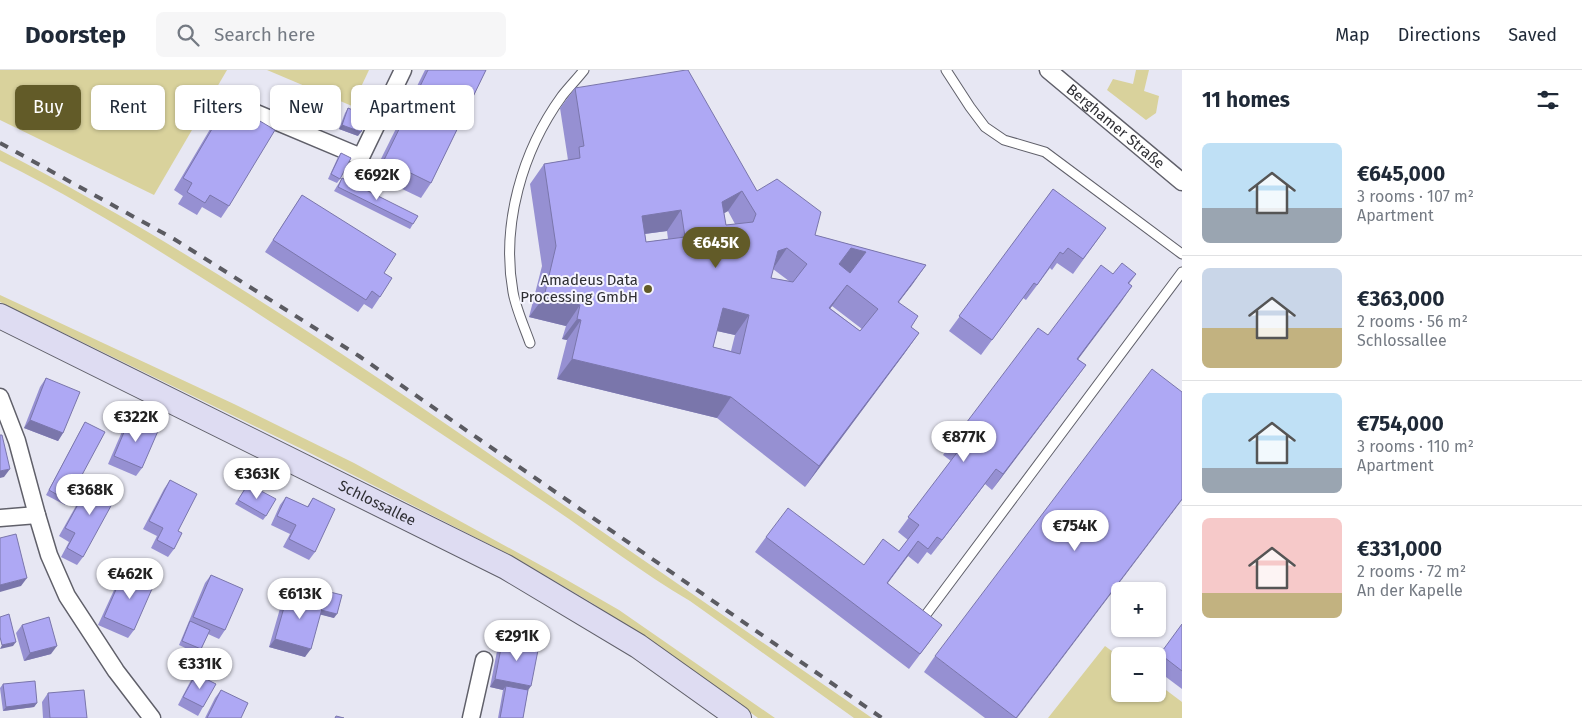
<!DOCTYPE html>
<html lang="en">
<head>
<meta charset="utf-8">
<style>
  :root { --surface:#fff; --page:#f6f6f7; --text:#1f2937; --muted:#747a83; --line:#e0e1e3; --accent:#625b28 }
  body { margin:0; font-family:"Fira Sans",sans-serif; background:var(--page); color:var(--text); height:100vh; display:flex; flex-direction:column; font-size:19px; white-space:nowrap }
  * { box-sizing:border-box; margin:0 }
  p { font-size:16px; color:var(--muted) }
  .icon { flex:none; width:28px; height:28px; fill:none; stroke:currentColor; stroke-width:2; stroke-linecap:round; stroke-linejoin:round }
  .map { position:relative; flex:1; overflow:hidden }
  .side { display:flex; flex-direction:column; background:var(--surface); width:400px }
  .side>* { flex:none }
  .top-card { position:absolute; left:15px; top:15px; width:475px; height:45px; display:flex; gap:10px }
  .buttons { position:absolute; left:1111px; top:512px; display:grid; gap:10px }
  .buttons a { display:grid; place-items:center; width:55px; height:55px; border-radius:8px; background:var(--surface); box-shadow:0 1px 4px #0004; font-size:25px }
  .price { position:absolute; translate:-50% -42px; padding:0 11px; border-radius:18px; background:#fff; color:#222; font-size:16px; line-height:32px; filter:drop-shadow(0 1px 2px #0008) }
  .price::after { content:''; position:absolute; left:50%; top:30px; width:15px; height:11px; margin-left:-8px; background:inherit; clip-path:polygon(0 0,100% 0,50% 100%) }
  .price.current { background:var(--accent); color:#fff }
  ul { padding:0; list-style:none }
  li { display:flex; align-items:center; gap:15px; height:125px; padding:0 20px }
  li+li { border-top:1px solid var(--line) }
  li span { display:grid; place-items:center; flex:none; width:140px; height:100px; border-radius:8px; color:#555 }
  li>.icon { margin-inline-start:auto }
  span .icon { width:60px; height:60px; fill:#fffc; stroke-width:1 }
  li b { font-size:21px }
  h2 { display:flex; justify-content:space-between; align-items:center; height:60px; padding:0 20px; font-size:21px }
  .tag { padding:0 18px; border-radius:8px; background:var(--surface); box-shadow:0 1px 4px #0004; font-size:18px; line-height:45px }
  .tag.current { background:var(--accent); color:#fff }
  header { display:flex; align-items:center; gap:30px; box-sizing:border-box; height:70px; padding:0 25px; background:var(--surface); border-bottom:1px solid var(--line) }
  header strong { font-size:24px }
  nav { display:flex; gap:28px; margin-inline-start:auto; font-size:18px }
  .search { width:350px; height:45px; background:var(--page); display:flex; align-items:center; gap:12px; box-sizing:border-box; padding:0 18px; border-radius:8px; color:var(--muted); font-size:19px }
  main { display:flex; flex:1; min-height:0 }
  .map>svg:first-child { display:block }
  .green { fill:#d9d29c }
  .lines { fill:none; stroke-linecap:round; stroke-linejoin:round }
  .service-casing { stroke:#60606a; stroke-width:11 }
  .minor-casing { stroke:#60606a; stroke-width:19 }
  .secondary-casing { stroke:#60606a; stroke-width:26 }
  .service { stroke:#fff; stroke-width:9 }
  .minor { stroke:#fff; stroke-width:16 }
  .secondary { stroke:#dedcf2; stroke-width:24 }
  .rail { stroke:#5b5b61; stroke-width:4; stroke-dasharray:9 9; stroke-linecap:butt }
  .wall { fill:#9690d2; fill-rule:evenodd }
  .shaded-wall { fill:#7a76ab }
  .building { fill:#aea8f4; stroke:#7a76ab; fill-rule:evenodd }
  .poi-dot { fill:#625b28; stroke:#f5f4fe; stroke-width:2 }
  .labels { text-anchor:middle; stroke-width:4; stroke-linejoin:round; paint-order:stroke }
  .street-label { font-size:15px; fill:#2f2f34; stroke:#f5f4fe }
  .poi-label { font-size:15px; fill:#2f2f34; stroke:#f5f4fe; text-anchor:end }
</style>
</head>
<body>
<header>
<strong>Doorstep</strong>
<div class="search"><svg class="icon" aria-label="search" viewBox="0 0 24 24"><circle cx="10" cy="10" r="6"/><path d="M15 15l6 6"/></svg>Search here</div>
<nav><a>Map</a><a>Directions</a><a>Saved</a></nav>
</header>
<main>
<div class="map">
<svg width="1182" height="648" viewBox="0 0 1182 648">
  <rect width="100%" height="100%" fill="#e7e7f3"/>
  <g class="green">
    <path d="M0,0H227L154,125L0,50Z"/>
    <path d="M267,0H369L352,36Z"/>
    <path d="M1136,0H1149L1144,21L1159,26L1156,43L1146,50L1107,20L1113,9L1133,14Z"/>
    <path d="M0,80C180,173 348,286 514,401C634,483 753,566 872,648H854L690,531C639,501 592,464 544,432C441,363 338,295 234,228C158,180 81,131 0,91Z"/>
    <path d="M0,225L234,334L354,393L553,502L619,540L775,648H758L670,584L592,533L514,487L308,382L0,232Z"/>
    <path d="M1105,576L1120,587V624H1158V614L1182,632V648H1048Z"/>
  </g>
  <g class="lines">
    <defs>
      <g id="service">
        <path d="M946,0L970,37L985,57L1004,70L1045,82L1182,184"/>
        <path d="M530,273C524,256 516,239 513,222C501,155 522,81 562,26C569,17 577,9 584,0"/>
        <path d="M922,550L1182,202"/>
      </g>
      <g id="minor">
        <path id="s1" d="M1048,0L1182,112"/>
        <path d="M225,30L361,87L403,0"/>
        <path d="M0,327L17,371L37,445L49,485L67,526L116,601L152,648"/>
        <path d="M0,448L37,445"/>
        <path d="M471,648L484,590"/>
      </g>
      <g id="secondary">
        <path id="s2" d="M0,246L506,497L638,576L739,648"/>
      </g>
    </defs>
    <use href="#service" class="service-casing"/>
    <use href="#minor" class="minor-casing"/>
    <use href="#secondary" class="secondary-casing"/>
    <use href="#service" class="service"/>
    <use href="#minor" class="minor"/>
    <use href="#secondary" class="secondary"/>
    <path class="rail" d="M0,73L174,169L359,286L882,648"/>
  </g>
  <g class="wall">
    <path d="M425,0H486L431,113L421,128L373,105Z"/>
    <path d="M575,18L757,121L815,165L926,195L899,232L911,257L919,263L904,284L805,417L717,348L557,309L567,270L562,269L566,256L529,247L542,196L530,114L544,94L568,90L560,38ZM728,141L735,154L726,155L724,143ZM667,161L668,169L646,172L645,164ZM773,199L789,211L771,208ZM832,236L862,259L860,261L830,238ZM717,261L735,265L731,281L713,277Z"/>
    <path d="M228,32L229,136L221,148L202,137L197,145L178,134L183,126L174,120L219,44Z"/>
    <path d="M348,38L358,66L339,59L345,43Z"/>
    <path d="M341,83L340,109L337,113L328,109L338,87Z"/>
    <path d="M342,108L413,154L410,159L334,121Z"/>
    <path d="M1053,119L1106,158L1073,204L1057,193L1052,200L1050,198L1026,230L1023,228L981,285L949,261Z"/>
    <path d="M302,125L384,203L380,227L372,239L364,234L358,242L265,182Z"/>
    <path d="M1136,204L1129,214L1132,216L1078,289L1086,295L992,420L985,414L931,485L927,482L918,494L908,486L888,513L931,570L909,599L755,482L766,467L864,495L899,481L908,470L898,462L951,391L943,385L954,369L1048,265Z"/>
    <path d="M46,308L63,363L58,371L24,358L40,317Z"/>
    <path d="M130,348L142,398L136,406L108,394L124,357Z"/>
    <path d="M85,352L68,431L65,435L46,425Z"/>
    <path d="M92,409L83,487L77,495L61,487L69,472L59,466L86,418Z"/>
    <path d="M170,410L178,461L174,479L168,487L151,478L157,466L143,459L164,419Z"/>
    <path d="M248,414L266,446L263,450L235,434Z"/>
    <path d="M286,427L307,437L313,428L315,482L309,490L283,477L290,464L271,455L280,435Z"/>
    <path d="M125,499L134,560L128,568L98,555L120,507Z"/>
    <path d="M211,505L225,560L219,569L208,564L201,579L198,584L179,575L205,513Z"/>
    <path d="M289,520L318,528L319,524L322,520L334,548L320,544L305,587L269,577L283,528Z"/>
    <path d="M1182,554V619L1158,601V588Z"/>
    <path d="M22,555L51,584L24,591L16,563Z"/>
    <path d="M503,568L528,620L523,648H498L503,620L490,617L498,576Z"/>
    <path d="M935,586L1017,648H985L924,602Z"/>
    <path d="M196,604L203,637L198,646L178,635L190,612Z"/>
    <path d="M3,614L37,633L34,637L3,641L0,618Z"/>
    <path d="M221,620L241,648H205L215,628Z"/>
    <path d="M48,623L87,648H43L42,632Z"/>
  </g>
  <g class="shaded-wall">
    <path d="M342,55L361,62L358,66L339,59Z"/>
    <path d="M742,121L728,141L707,153L722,132Z"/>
    <path d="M681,140L667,161L628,166L642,146Z"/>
    <path d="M787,178L773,199L778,181Z"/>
    <path d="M851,178L866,182L852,203L837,198L839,194Z"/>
    <path d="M926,195L912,215L883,252L898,232Z"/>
    <path d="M847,215L832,236L815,258L829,238Z"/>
    <path d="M1132,216L1121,232L1067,304L1077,289Z"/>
    <path d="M544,227L580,235L566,256L529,247Z"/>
    <path d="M723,238L749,245L735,265L708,259Z"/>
    <path d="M577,249L581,250L567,270L562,269Z"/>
    <path d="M919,263L904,284L805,417L819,396Z"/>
    <path d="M572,289L731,327L717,348L557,309Z"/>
    <path d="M1086,295L1075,310L992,420L1003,404Z"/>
    <path d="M30,350L63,363L58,371L24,358Z"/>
    <path d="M10,399L4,407L0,408V401Z"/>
    <path d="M996,399L985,414L931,485L942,470Z"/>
    <path d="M1182,429V430L1017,648H1016Z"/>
    <path d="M918,471L908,486L876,528L887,513Z"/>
    <path d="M27,508L21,516L0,522V515Z"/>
    <path d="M317,538L337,544L334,548L314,543Z"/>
    <path d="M275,569L311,579L305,587L269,577Z"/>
    <path d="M16,572L13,576L0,579L2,575Z"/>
    <path d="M57,576L51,584L24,591L30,583Z"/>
    <path d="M495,609L531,616L525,625L506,616L503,620L490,617Z"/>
    <path d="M37,633L34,637L3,641L6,637Z"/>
  </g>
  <g class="building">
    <path d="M428,0H486L431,113L384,90Z"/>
    <path d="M686,0H688L757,121L777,109L821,142L815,165L926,195L898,232L918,246L911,257L919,263L819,396L731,327L572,289L581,250L577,249L580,235L544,227L556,176L544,94L580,88L579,77L584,76L575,18ZM742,121L756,144L753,152L726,155L722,132ZM681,140L685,167L646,172L642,146ZM787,178L807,194L793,212L771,208L778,181ZM851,178L866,182L850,203L839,194ZM847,215L878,239L860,261L829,238ZM723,238L749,245L740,284L713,277Z"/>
    <path d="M228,32L275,60L229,136L210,125L205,133L187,122L192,113L183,108Z"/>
    <path d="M348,38L367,46L361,62L342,55Z"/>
    <path d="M341,83L351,88L340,109L331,104Z"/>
    <path d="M342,108L418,146L413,154L338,117Z"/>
    <path d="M1053,119L1106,158L1083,189L1068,178L1063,184L1060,182L1037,215L1034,213L992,270L959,246Z"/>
    <path d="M302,125L396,184L384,203L392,208L380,227L372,221L366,230L273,170Z"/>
    <path d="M1122,193L1136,204L1128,213L1132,216L1077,289L1086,295L1003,404L996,399L942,470L937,467L928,479L918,471L887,513L942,555L920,584L766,467L788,438L864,495L883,469L899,481L919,455L908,447L962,376L954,369L1038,258L1048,265L1101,195L1113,204Z"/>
    <path d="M1152,299L1182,322V429L1016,648L935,586Z"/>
    <path d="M46,308L80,322L63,363L30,350Z"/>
    <path d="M130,348L158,361L142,398L114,386Z"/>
    <path d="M85,352L105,362L68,431L49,420Z"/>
    <path d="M0,365H2L10,399L0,401Z"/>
    <path d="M92,409L118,423L83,487L67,478L75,463L65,458Z"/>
    <path d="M170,410L197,424L178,461L182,463L174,479L157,470L163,458L149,451Z"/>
    <path d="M248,414L276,429L266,446L238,430Z"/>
    <path d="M286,427L308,437L313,428L335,439L315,482L289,469L296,455L277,446Z"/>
    <path d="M16,464L27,508L0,515V468Z"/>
    <path d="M125,499L155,512L134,560L104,547Z"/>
    <path d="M211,505L243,519L225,560L193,547Z"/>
    <path d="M289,520L321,529L320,534L323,535L311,579L275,569Z"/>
    <path d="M322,520L342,525L337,544L321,540L323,535L320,534L321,529L320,528Z"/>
    <path d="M9,544L16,572L2,575L0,567V547Z"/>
    <path d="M49,547L57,576L30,583L22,555Z"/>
    <path d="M190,551L210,560L201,579L182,571Z"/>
    <path d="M1182,554V601L1160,584Z"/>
    <path d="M503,568L539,575L531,616L495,609Z"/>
    <path d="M196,604L216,614L203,637L183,627Z"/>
    <path d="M35,611L37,633L6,637L3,614Z"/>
    <path d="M506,616L528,620L523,648H500Z"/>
    <path d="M84,620L87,648H50L48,623Z"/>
    <path d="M221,620L248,633L241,648H207Z"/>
    <path d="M336,646L344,648H335Z"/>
  </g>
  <circle class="poi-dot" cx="648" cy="219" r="5"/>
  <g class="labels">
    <g class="street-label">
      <text dy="5" stroke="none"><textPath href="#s1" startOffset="88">Berghamer Straße</textPath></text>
      <text dy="5" stroke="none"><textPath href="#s2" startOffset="421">Schlossallee</textPath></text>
    </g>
    <g class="poi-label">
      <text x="638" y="215">Amadeus Data<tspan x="638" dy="17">Processing GmbH</tspan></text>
    </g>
  </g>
</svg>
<div class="buttons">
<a>+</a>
<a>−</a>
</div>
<b class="price" style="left:377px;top:131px">€692K</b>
<b class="price current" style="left:716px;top:199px">€645K</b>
<b class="price" style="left:136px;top:373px">€322K</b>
<b class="price" style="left:964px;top:393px">€877K</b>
<b class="price" style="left:257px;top:430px">€363K</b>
<b class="price" style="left:90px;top:446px">€368K</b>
<b class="price" style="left:1075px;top:482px">€754K</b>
<b class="price" style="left:130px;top:530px">€462K</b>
<b class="price" style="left:300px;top:550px">€613K</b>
<b class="price" style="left:517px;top:592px">€291K</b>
<b class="price" style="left:200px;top:620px">€331K</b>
<div class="top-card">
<a class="tag current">Buy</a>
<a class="tag">Rent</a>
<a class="tag">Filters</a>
<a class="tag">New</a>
<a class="tag">Apartment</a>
</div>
</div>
<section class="side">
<h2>11 homes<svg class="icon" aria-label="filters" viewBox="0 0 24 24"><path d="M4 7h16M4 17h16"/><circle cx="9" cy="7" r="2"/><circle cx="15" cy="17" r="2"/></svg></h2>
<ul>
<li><span style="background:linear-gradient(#bfe0f5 65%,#9aa5b1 0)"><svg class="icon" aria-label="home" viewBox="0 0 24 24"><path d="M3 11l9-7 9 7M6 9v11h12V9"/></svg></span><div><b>€645,000</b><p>3 rooms · 107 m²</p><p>Apartment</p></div></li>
<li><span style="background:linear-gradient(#c9d6e8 60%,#c2b280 0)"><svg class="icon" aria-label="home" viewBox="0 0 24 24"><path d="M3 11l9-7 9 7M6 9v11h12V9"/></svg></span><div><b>€363,000</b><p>2 rooms · 56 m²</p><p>Schlossallee</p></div></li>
<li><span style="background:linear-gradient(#bfe0f5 75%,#9aa5b1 0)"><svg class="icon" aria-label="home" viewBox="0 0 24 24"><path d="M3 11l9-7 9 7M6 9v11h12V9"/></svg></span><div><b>€754,000</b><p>3 rooms · 110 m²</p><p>Apartment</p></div></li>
<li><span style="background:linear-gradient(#f6c9c9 75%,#c2b280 0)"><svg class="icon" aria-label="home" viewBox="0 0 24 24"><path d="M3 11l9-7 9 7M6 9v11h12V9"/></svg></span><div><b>€331,000</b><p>2 rooms · 72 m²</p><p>An der Kapelle</p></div></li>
</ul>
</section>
</main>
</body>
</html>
